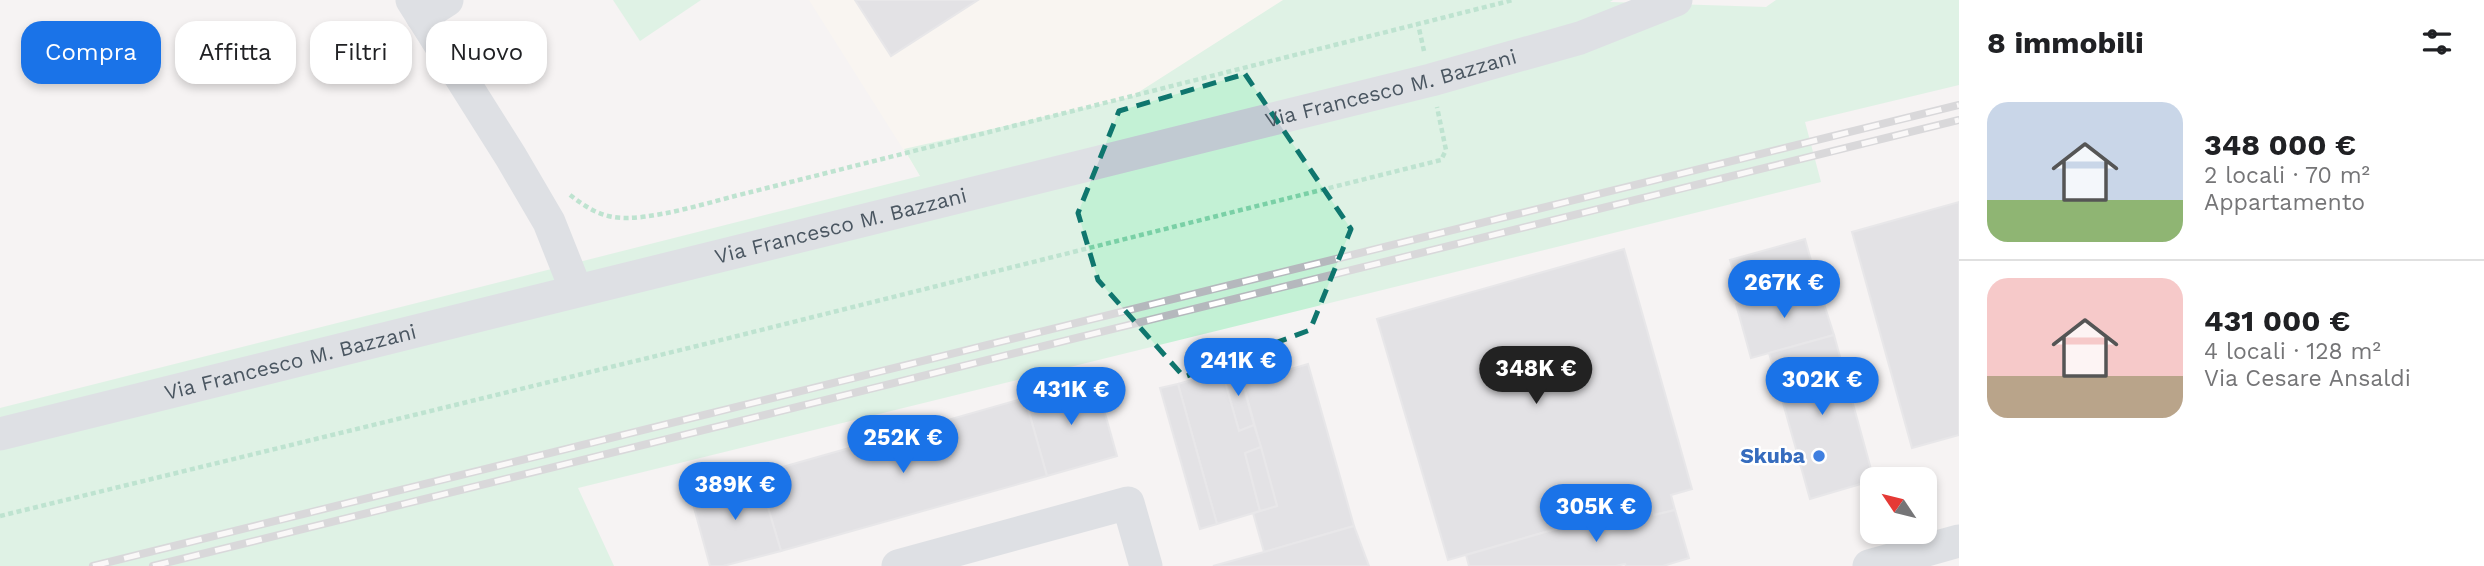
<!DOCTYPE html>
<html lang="it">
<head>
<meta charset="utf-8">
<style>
  :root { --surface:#fff; --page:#f2f2f2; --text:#202124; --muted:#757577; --line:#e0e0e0; --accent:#1a73e8 }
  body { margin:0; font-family:"Work Sans",sans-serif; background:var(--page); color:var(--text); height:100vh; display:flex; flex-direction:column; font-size:26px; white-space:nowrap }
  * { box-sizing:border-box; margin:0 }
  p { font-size:23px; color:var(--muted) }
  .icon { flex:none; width:38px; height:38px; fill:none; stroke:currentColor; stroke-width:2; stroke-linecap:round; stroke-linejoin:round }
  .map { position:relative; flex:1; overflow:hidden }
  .panel { display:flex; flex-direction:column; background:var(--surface); width:525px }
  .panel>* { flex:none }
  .guide { position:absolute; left:21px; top:21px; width:665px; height:63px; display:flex; gap:14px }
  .needle { width:46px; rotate:305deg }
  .controls { position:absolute; left:1860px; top:467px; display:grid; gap:14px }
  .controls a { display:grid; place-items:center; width:77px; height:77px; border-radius:14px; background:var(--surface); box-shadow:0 4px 10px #0003; font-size:35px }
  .price { position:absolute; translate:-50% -60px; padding:0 16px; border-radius:24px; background:var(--accent); color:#fff; font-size:23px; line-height:46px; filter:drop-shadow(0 2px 4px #0008) }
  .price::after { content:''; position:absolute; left:50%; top:42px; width:21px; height:16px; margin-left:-10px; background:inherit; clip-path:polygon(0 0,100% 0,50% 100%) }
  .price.selected { background:#222; color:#fff }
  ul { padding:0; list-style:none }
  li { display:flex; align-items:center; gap:21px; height:175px; padding:0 28px }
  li+li { border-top:2px solid var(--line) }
  li span { display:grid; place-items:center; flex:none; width:196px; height:140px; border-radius:21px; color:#555 }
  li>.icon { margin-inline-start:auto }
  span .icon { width:84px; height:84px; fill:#fffc; stroke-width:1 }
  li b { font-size:30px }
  h2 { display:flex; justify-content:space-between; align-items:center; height:84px; padding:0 28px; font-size:30px }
  .chip { padding:0 24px; border-radius:21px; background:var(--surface); box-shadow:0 4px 10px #0003; font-size:24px; line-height:63px }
  .chip.selected { background:var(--accent); color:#fff }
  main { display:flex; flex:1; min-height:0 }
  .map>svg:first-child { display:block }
  .commercial { fill:#fdf9ef }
  .green { fill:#c3f1d5 }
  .building { fill:#cdcfd5; stroke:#d7d9de; stroke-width:2 }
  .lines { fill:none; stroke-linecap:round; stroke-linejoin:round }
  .path { stroke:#7ad0a6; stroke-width:4.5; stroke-dasharray:5 3.5; stroke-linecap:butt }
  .minor { stroke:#c1cad2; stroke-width:33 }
  .rail-casing { stroke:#b5b8bd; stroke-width:8 }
  .rail { stroke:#fff; stroke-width:5; stroke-dasharray:16; stroke-linecap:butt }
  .marked { fill:none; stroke:#0f766e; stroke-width:5; stroke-dasharray:14 9; stroke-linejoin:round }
  .shop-dot { fill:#3f7fe0; stroke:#fff; stroke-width:2.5 }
  .labels { text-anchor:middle; stroke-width:5; stroke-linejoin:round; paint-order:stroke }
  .street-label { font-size:21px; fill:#4a5661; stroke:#fff }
  .shop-label { font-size:21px; font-weight:bold; fill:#366cbe; stroke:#fff; text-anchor:end }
</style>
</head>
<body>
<main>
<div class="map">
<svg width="1959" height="566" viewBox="0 0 1959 566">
  <rect width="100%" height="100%" fill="#f5f3f3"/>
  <path class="commercial" d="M809,0H1613L920,176Z"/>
  <g class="green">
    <path d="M613,0H701L640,41Z"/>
    <path d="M1283,0H1613L1610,2L1766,7L1776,0H1959V85L1805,122L1821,182L578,488L614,566H0V408L920,176L904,149L1131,97Z"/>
  </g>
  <g class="building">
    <path d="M855,0H978L891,56Z"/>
    <path d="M1959,202V435L1912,448L1852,232Z"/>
    <path d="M1805,239L1817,282L1743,303L1730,260Z"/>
    <path d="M1624,249L1692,489L1671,495L1675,510L1654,515L1650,503L1627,509L1631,524L1607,532L1601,516L1448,560L1377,319Z"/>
    <path d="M1817,282L1834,335L1751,358L1736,304Z"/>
    <path d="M1834,335L1874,480L1810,499L1769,353Z"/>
    <path d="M1308,364L1354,526L1264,552L1253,513L1277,506L1243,383Z"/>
    <path d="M1238,366L1254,425L1239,431L1222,371Z"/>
    <path d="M1222,371L1239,431L1254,425L1261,447L1245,453L1260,511L1217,524L1178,384Z"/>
    <path d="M1095,378L1117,456L1047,476L1025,398Z"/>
    <path d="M1178,384L1217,524L1200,529L1160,388Z"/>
    <path d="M1025,398L1047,476L781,551L758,474Z"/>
    <path d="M1261,447L1277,506L1260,511L1245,453Z"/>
    <path d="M758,474L781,551L723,566H710L690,493Z"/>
    <path d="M1650,503L1654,515L1675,510L1689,558L1663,566H1626L1625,564L1616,566H1469L1466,555L1601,516L1607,532L1631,524L1627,509Z"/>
    <path d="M1354,526L1369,566H1213L1264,552Z"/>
  </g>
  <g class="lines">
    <g class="path">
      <path d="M1424,51L1418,24L1513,0"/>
      <path d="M570,195C583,205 596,214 613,217C647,223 716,200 751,192L1418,24"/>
      <path d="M0,516L701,345L1441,160L1446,150L1437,107"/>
    </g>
    <g class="minor">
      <path d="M412,0L511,157L549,222L576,290"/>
      <path d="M422,16L447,0"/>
      <path id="s1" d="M0,434L1431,80L1580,38L1676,0"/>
      <path d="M898,566L1128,503L1146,566"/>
      <path d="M1869,566L1959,541"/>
    </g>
    <defs>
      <g id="rail">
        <path d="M93,566L1959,105"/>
        <path d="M153,566L1959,120"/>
      </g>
    </defs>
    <use href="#rail" class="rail-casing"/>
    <use href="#rail" class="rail"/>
  </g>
  <path d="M0 0H1959V566H0ZM1245,74L1351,229L1310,330L1184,377L1098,280L1078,213L1119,111Z" fill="#f5f3f3" fill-opacity=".55" fill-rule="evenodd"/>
  <path class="marked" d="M1245,74L1351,229L1310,330L1184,377L1098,280L1078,213L1119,111Z"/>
  <circle class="shop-dot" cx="1819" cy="456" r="7"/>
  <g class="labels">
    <g class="street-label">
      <text dy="7" stroke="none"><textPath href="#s1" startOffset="1433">Via Francesco M. Bazzani</textPath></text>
      <text dy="7" stroke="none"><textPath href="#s1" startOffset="866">Via Francesco M. Bazzani</textPath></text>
      <text dy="7" stroke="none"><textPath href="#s1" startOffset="299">Via Francesco M. Bazzani</textPath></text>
    </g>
    <g class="shop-label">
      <text x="1805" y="463">Skuba</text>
    </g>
  </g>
</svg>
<div class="controls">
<a><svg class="needle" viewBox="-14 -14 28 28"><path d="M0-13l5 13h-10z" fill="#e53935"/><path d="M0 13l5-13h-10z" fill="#757577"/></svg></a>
</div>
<b class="price" style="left:1784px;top:320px">267K €</b>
<b class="price" style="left:1238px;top:398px">241K €</b>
<b class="price selected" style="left:1536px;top:406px">348K €</b>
<b class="price" style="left:1822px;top:417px">302K €</b>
<b class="price" style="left:1071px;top:427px">431K €</b>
<b class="price" style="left:903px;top:475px">252K €</b>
<b class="price" style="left:735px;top:522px">389K €</b>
<b class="price" style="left:1596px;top:544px">305K €</b>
<div class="guide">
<a class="chip selected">Compra</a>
<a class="chip">Affitta</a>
<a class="chip">Filtri</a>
<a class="chip">Nuovo</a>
</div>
</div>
<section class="panel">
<h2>8 immobili<svg class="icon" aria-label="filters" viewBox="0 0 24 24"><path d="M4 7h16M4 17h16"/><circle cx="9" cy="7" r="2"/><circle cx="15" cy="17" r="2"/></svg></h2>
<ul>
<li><span style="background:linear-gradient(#c9d6e8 70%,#8fb573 0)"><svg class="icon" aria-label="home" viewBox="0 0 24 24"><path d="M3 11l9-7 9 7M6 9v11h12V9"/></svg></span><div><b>348 000 €</b><p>2 locali · 70 m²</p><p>Appartamento</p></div></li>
<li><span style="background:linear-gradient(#f6c9c9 70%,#b9a48a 0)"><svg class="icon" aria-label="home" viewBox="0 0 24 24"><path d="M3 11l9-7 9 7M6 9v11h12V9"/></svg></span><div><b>431 000 €</b><p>4 locali · 128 m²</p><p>Via Cesare Ansaldi</p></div></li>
</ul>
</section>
</main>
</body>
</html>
